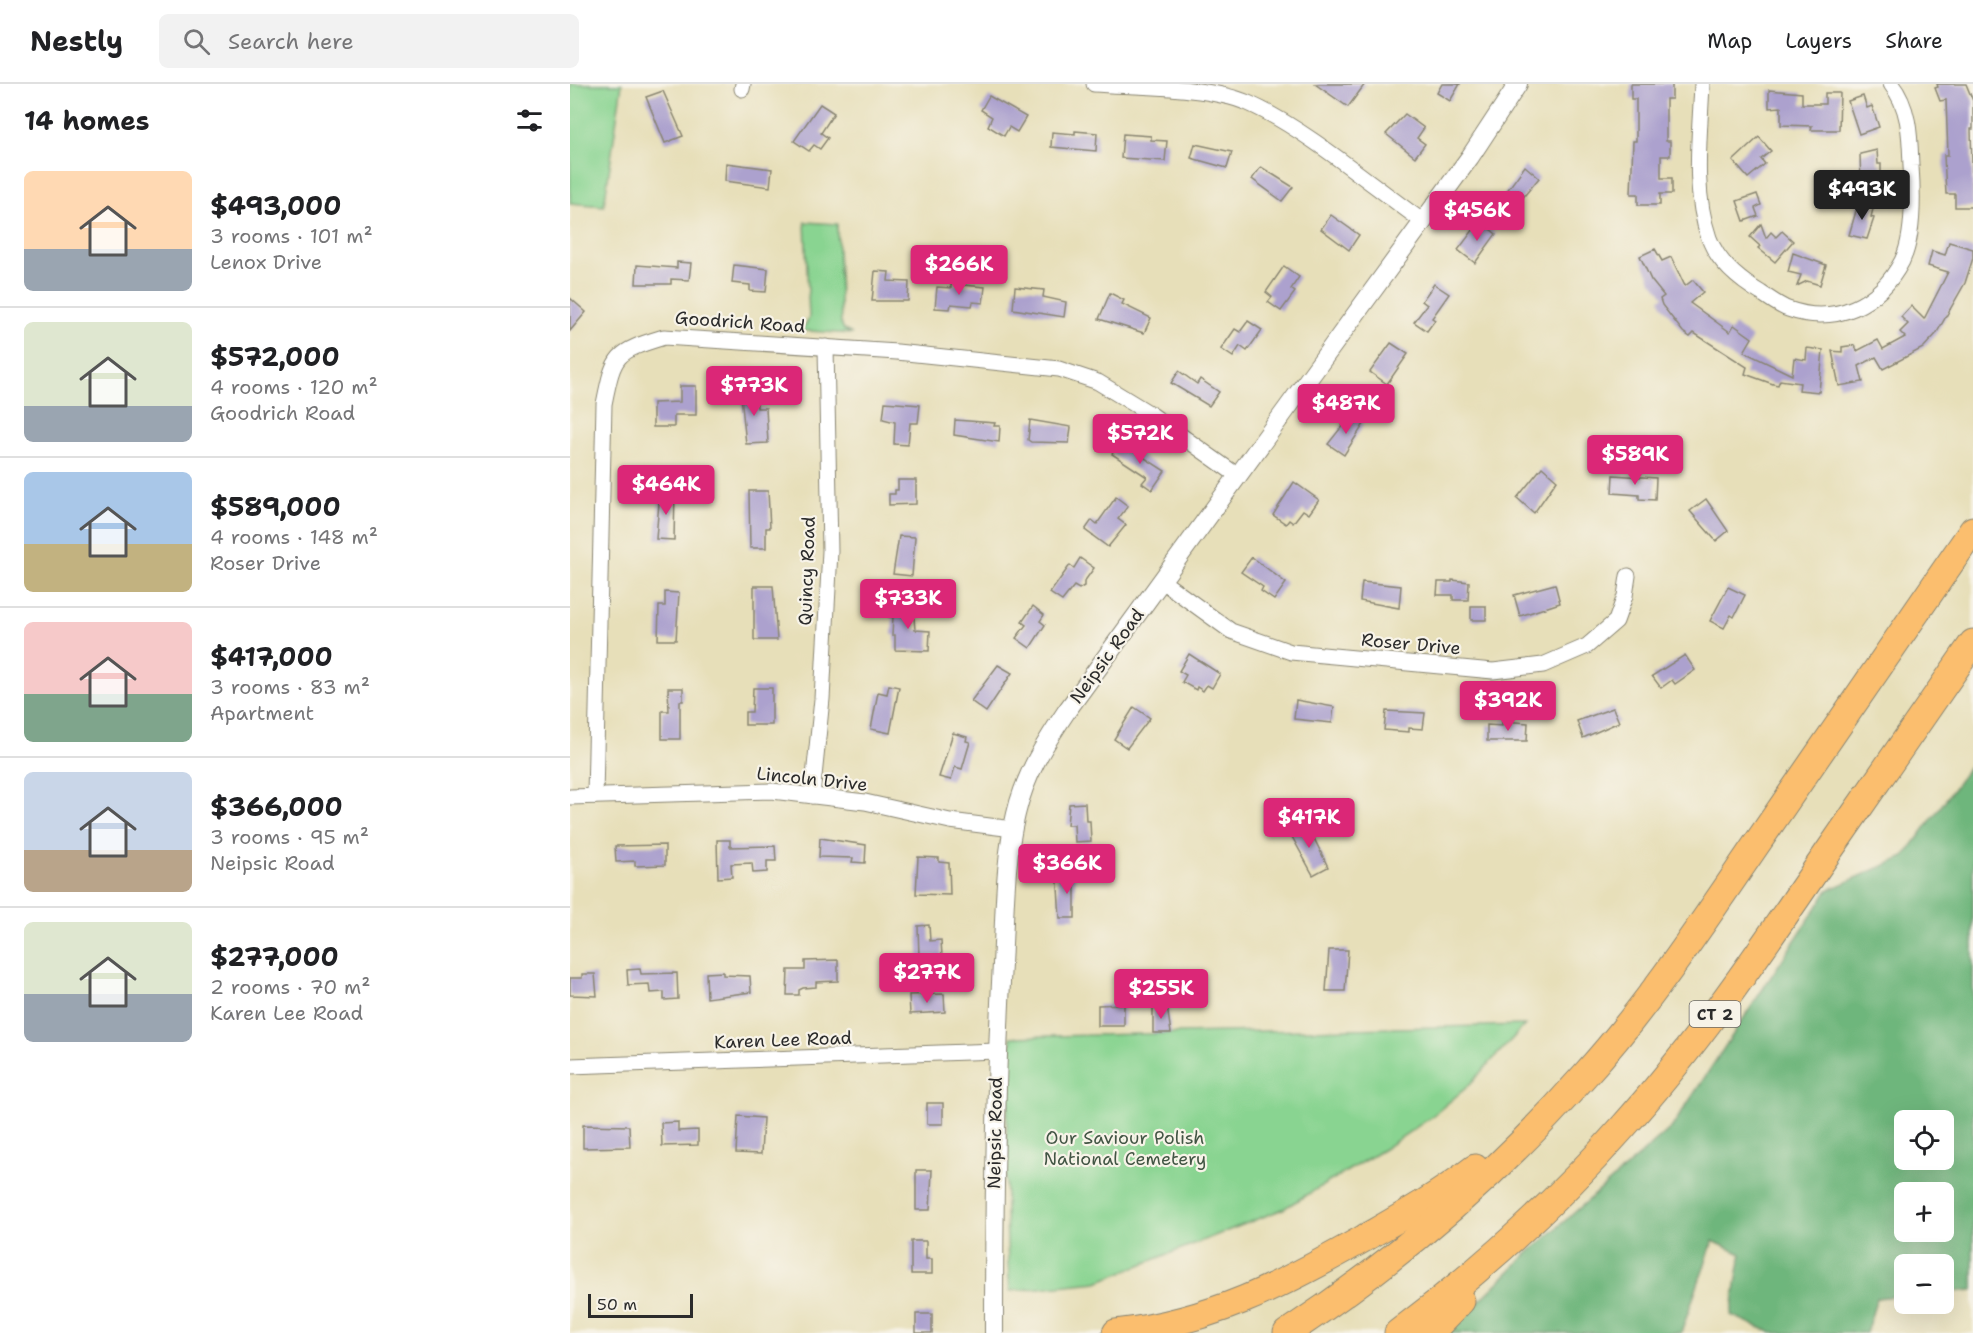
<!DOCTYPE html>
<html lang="en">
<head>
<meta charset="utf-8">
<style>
  :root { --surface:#fff; --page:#f2f2f2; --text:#202124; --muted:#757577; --line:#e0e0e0; --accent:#db2777 }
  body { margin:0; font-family:"Shantell Sans",sans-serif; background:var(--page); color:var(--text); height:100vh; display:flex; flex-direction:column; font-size:22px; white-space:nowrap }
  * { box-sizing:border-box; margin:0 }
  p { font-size:20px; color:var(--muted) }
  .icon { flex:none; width:33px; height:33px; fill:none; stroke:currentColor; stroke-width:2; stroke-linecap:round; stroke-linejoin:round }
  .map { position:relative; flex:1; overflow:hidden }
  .details { display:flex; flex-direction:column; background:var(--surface); width:570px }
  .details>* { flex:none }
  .buttons { position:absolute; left:1324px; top:1026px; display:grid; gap:12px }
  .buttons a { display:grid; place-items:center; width:60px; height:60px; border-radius:9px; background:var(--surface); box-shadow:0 6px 24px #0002; font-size:30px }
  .scale { position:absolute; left:18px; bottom:15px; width:105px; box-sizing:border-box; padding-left:6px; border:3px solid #2b2b2b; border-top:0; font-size:16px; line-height:21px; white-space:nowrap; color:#2b2b2b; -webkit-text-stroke:4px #f7f3e8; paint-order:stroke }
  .price { position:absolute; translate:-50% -51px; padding:0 14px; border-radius:6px; background:var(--accent); color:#fff; font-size:20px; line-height:39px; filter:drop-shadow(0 2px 3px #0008) }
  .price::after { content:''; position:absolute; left:50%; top:36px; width:18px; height:14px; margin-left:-9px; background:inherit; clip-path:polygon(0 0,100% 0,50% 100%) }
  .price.current { background:#222; color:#fff }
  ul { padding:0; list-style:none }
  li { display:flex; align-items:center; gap:18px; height:150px; padding:0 24px }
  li+li { border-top:2px solid var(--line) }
  li span { display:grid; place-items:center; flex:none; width:168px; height:120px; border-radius:9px; color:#555 }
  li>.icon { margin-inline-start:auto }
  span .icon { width:72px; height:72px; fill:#fffc; stroke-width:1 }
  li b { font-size:26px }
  h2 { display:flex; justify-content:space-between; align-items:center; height:72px; padding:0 24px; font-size:26px }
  header { display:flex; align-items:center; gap:36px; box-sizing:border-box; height:84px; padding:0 30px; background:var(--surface); border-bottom:2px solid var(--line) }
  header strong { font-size:28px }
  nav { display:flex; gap:33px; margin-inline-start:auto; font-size:21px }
  .search { width:420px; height:54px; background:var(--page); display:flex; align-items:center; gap:15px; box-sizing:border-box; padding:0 21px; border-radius:9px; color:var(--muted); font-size:22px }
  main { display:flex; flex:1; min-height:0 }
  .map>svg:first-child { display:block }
  .green { fill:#89d491; stroke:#5a805e; stroke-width:1.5 }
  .forest { fill:#6eb67b; stroke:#4c7053; stroke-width:1.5; fill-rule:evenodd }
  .building { fill:#aca1ce }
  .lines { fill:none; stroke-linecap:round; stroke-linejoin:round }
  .minor-casing { stroke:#898572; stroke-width:17 }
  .tertiary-casing { stroke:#898572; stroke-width:20 }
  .motorway-casing { stroke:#898572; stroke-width:29 }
  .minor { stroke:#fff; stroke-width:15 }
  .tertiary { stroke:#fff; stroke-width:18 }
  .motorway { stroke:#fbbe6e; stroke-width:27 }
  .labels { text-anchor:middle; stroke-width:4.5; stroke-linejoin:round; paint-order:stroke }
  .shield { fill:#f7f3e8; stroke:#686764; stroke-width:1.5 }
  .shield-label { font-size:16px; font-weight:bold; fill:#2b2b2b }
  .street-label { font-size:18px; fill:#2b2b2b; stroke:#f7f3e8 }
  .park-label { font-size:18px; fill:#425544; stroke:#f7f3e8 }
</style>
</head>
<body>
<header>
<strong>Nestly</strong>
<div class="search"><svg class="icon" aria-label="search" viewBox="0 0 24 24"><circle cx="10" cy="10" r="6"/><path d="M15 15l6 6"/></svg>Search here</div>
<nav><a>Map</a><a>Layers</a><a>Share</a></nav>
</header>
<main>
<section class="details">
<h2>14 homes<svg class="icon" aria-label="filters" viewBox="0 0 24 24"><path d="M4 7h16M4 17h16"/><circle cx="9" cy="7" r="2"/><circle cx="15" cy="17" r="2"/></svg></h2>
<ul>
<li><span style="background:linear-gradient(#ffd9b3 65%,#9aa5b1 0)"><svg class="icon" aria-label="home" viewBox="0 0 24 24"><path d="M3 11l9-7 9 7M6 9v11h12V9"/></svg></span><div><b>$493,000</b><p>3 rooms · 101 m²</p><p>Lenox Drive</p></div></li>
<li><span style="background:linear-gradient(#dfe7d0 70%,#9aa5b1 0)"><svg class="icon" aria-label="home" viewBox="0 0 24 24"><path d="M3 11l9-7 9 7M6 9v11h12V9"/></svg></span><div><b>$572,000</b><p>4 rooms · 120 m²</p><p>Goodrich Road</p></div></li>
<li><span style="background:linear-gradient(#a9c7e8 60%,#c2b280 0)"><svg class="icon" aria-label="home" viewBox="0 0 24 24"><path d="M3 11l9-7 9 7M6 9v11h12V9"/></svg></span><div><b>$589,000</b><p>4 rooms · 148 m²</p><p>Roser Drive</p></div></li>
<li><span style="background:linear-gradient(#f6c9c9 60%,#7fa58c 0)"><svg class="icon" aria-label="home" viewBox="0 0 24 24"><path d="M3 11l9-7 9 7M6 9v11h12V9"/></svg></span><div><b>$417,000</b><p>3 rooms · 83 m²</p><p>Apartment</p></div></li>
<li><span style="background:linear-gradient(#c9d6e8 65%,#b9a48a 0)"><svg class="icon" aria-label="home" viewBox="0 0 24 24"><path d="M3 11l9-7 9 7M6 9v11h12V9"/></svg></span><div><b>$366,000</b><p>3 rooms · 95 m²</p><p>Neipsic Road</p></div></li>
<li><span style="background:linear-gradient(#dfe7d0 60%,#9aa5b1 0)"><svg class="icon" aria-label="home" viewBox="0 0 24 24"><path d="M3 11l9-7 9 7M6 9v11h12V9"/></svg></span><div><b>$277,000</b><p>2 rooms · 70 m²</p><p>Karen Lee Road</p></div></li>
</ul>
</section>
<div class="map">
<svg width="1403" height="1249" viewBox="0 0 1403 1249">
  <rect width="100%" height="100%" fill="#f7f3e8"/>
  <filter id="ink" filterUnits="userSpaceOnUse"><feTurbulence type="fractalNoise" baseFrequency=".0167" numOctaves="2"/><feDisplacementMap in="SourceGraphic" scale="12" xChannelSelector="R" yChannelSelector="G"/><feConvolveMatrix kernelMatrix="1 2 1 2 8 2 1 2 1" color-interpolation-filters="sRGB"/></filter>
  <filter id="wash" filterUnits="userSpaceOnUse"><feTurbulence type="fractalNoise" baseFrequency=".008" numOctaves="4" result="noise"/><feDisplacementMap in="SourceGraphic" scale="24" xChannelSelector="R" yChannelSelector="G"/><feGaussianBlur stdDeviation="1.35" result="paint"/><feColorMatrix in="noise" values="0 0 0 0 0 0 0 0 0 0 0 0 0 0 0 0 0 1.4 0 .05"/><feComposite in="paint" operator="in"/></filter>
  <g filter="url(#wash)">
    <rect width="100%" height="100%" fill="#e7dfb9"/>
    <g class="green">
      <path d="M0,0H52L34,122L0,119Z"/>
      <path d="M235,138L267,140L271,239L274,246L282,250L225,246L235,242L239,234Z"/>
      <path d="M955,941L897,1003L860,1034L814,1065L713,1125L527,1198L440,1207C433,1123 436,1038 441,953Z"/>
    </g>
    <path class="forest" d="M1403,678V1206L1374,1208V1180H1335V1211L1307,1214L1296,1249H1202L1161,1231L1171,1170L1143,1157L1111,1249H877L956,1171L1102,1043L1258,806L1334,773ZM1335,1036H1374V1076H1335ZM1335,1108H1374V1148H1335Z"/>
    <g id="blocks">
      <g class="building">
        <path d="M745,0H795L778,23Z"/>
        <path d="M872,0H890L880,17L867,9Z"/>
        <path d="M1061,0H1102V15H1096V57H1100V72H1091V94H1102V110H1090V121H1068V110H1061L1063,57H1066V15H1061Z"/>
        <path d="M1367,0H1396L1403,17V45H1401L1403,123H1385V110H1376L1374,71H1378L1376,16L1370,17L1365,4L1368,3Z"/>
        <path d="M1199,6L1232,9V20H1255V9H1270L1269,46H1241L1242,42L1211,41V23L1199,24Z"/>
        <path d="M93,7L113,52L95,59L76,13Z"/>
        <path d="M419,12L456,33L447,48L439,43L434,52L418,42L422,33L411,26Z"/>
        <path d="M1293,12L1297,24L1302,22L1309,43L1289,50L1278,17Z"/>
        <path d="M250,20L264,29L251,49L258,54L250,65L244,61L239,67L224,57Z"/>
        <path d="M835,30L854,44L847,54L855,60L845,73L816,50Z"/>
        <path d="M505,47L527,49L526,67L481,63L482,48L505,50Z"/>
        <path d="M553,50L581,52V56L597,57L595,77L551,74Z"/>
        <path d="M1189,53L1201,67L1191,75L1195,80L1178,94L1163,77Z"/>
        <path d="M625,60L662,68L657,84L621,74Z"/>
        <path d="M1307,66L1308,80H1311V101L1291,102L1290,70Z"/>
        <path d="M156,79L202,85L200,103L155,97Z"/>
        <path d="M955,82L969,94L940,129L928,119Z"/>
        <path d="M691,83L723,103L712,117L682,95Z"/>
        <path d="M1187,110L1191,121L1185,124L1188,132L1174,137L1167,117Z"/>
        <path d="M1289,117L1304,121L1301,133L1304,134L1297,155L1279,151Z"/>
        <path d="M761,131L789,151L779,166L751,145Z"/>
        <path d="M910,137L926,150L905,179L888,166Z"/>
        <path d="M1191,140L1196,154L1201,148L1206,153L1212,147L1223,157L1205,178L1188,164L1190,162L1180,153Z"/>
        <path d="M1379,158L1403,165V174L1395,199L1366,250L1353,264L1313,285L1306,273L1289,282L1293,298L1269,302L1262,267L1272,268V263L1285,261L1287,267L1308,256L1313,265L1335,253L1330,248L1338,240L1331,233L1341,222L1354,235L1378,188L1358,182L1362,167L1375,171Z"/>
        <path d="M1085,165L1092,177L1101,173L1115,202L1123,196L1133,208L1120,219L1160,248L1164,241L1182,254L1174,268L1222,291L1224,274L1236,276L1237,264L1253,266L1249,308L1229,306L1230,299L1210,296L1208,301L1203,300L1175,290L1177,283L1124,249L1120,253L1113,248L1092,221L1090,215L1094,212L1081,196L1070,172Z"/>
        <path d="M1223,169L1256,181L1250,201L1237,197L1227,202L1231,191L1218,188Z"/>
        <path d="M107,178L121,179L119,196L101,195V200H66L67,181L107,184Z"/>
        <path d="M164,181L198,185L196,208L180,207V201L162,199Z"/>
        <path d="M714,182L729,193L721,205L725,208L711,227L698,218L702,213L696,208Z"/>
        <path d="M305,187L319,188L318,197L339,198L338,217H302Z"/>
        <path d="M381,200L415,203L413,219L403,218L402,222L381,220L380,225L365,224L367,203L381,204Z"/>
        <path d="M864,200L879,210L862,234L865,236L857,247L844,238L857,221L852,217Z"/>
        <path d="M445,203L474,206L473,213L496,218L494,233L443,225Z"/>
        <path d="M540,209L554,216L552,220L581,234L574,249L529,235Z"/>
        <path d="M0,214L16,228L0,247Z"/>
        <path d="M678,237L692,246L677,267L670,262L663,273L651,265L665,245L670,248Z"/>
        <path d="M821,259L838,270L817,300L800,288Z"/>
        <path d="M609,287L627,300L630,295L649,308L639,322L601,299Z"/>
        <path d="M186,301L187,324H196L198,359L176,360L170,302Z"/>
        <path d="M110,302H126V331H104V343H83V319L110,318Z"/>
        <path d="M315,318L350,321L348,339H340L338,361L324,360L325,338L313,335Z"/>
        <path d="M781,331L794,340L774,371L758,360Z"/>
        <path d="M385,336L425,339L424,342H430L429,358L384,351Z"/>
        <path d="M460,336L501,343L499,359L461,358L458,356Z"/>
        <path d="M550,358L595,387L582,406L572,399L577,393L542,370Z"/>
        <path d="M972,383L987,396L964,429L947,414Z"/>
        <path d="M1043,391L1086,394L1085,416L1069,415V411L1042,409Z"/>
        <path d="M328,396H346V420L319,421V410H325V406H328Z"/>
        <path d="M724,398L749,416L739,430L733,426L723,439L719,436L716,440L703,431Z"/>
        <path d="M90,406L105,407L104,456L86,455Z"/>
        <path d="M179,407H198L200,444H196V464H180Z"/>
        <path d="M546,413L558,422L548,435L556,441L538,463L515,446L522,436L527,440Z"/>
        <path d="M1136,415L1158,447L1146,457L1120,427Z"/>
        <path d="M329,452L345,453L342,492L323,490Z"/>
        <path d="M682,473L716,499L704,516L691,507L693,503L671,488Z"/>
        <path d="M510,474L524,484L514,498V502L509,505L504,502L492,517L480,509L500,481L504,484Z"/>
        <path d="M882,496L899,498L898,516H883V511H867L868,498H882Z"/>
        <path d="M792,498L831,502L829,524L790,517Z"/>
        <path d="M985,500L990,519L950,532L944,511Z"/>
        <path d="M184,502H203L207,556H184Z"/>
        <path d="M1158,503L1175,511L1164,533L1161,531L1154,544L1140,537Z"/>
        <path d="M95,508L109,509L106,556H88L89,522H95Z"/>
        <path d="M321,519L343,521L345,546L360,547L359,567L325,566V551H322L323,533H319Z"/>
        <path d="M463,522L474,531L470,537L475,541L460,564L446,554L456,541L452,538Z"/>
        <rect x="901" y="522" width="15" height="14"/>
        <path d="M619,570L650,590L642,604L637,601L633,607L627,603L626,606L612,598L616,591L609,587Z"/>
        <path d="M1115,571L1125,586L1105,600L1102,596L1091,604L1082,592Z"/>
        <path d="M428,581L442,589L416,628L401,617Z"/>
        <path d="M319,601L329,603L320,649L301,645L308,608L317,610Z"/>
        <path d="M98,604H113V617H110V655H92V627H99Z"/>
        <path d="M183,604H202V641H175V628H182Z"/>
        <path d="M726,616L764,623L762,639L724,635Z"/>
        <path d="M564,623L580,634L557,664L544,655Z"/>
        <path d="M1043,624L1049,638L1013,654L1007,637Z"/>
        <path d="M816,627L855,629L853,645L839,644V648L814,646Z"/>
        <path d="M932,637L958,639L957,657H917V641L932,642Z"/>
        <path d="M383,649L397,653L396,657L400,658L392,685L385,683L381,696L369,693Z"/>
        <path d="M515,719L516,737H520L521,757L505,758L504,741H497L499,720Z"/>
        <path d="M737,740L758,783L743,791L720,749Z"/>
        <path d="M250,754L296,761L295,779L282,778L283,774L249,773Z"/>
        <path d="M147,756H160V763L205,762L206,777H197V788L183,789L182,779L161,780L162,793L148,794Z"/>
        <path d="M95,761V781L65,782V777L46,778L45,762Z"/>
        <path d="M348,773L369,774V778L379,779L380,811L346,810Z"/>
        <path d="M505,788V834H490L487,789Z"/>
        <path d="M359,841L360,857L371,856L372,872L349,873L348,842Z"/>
        <path d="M759,866H778L775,907H756Z"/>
        <path d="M268,876V897L246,898V903L233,904L229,906V911H217L218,886H235V877Z"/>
        <path d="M70,885L71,890L107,889L108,915L94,916V908L80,909L79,900L58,901L57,886Z"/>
        <path d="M153,888V891L180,892L181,908L137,914L136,889Z"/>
        <path d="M12,890H25L27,912L0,911V894H12Z"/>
        <path d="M374,910L375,928L340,930L339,911Z"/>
        <path d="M554,920V942H528V921Z"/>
        <path d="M583,922H597L601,949H583Z"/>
        <rect x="357" y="1019" width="16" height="21"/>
        <path d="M168,1032L193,1034L191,1070L166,1069Z"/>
        <path d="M108,1038V1047L128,1046V1061L92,1062L91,1039Z"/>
        <path d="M13,1041L59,1042L60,1063L13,1064Z"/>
        <path d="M346,1086H362L360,1126H346Z"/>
        <path d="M341,1157H356V1175H362V1190H341Z"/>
        <rect x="346" y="1230" width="16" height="19"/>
      </g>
    </g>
  </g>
  <g filter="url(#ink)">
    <use href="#blocks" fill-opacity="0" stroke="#898572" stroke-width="1.5"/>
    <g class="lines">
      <defs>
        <g id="minor">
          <path d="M524,0C567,3 639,2 678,19C735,44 800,100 852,137"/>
          <path d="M1132,0C1130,51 1122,105 1139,154C1148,179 1169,196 1191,209C1199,214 1209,222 1218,225C1265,242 1309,221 1332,177C1344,152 1343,109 1341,82C1340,53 1340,24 1321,0"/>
          <path d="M172,5L173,0"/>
          <path d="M592,497L661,547L721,568L923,587L973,581L1017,562L1046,537L1055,512L1058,492"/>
          <path d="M25,712L34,320C44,270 45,268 94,253L327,268L489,285L528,298L582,331L668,392"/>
          <path d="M242,712L252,615L260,467L256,263"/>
          <path d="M0,713L202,707L295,718L380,737L443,745"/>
          <path d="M0,982L427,967"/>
        </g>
        <path id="tertiary" d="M424,1249C424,1126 425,1003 432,880C435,831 434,778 446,730C455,691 474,661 496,628L900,73L948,0"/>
        <g id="motorway">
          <path d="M546,1249C643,1237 710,1202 793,1155C831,1133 870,1111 905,1084"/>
          <path d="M717,1249C828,1176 927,1091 1015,991C1081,918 1135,835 1190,755C1261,652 1332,549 1403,446"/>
          <path d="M828,1249C909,1188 985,1120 1052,1044C1123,965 1183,878 1243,790C1296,713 1350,636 1403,559"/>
          <path d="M860,1249L891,1217"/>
        </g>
      </defs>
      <use href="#minor" class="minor-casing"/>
      <use href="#tertiary" class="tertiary-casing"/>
      <use href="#motorway" class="motorway-casing"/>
      <use href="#minor" class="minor"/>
      <use href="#tertiary" class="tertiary"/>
      <use href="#motorway" class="motorway"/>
    </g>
  </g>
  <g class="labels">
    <rect class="shield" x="1119.5" y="917" width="51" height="26" rx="4.5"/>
    <g class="shield-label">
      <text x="1145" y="936">CT 2</text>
    </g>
    <g class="street-label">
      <text transform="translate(170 238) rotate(4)" y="6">Goodrich Road</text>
      <text transform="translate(237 487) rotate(-88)" y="6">Quincy Road</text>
      <text transform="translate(841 560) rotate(5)" y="6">Roser Drive</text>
      <text transform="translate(537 572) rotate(-54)" y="6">Neipsic Road</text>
      <text transform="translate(242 695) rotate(6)" y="6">Lincoln Drive</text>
      <text transform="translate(213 956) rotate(-2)" y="6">Karen Lee Road</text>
      <text transform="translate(425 1049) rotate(-89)" y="6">Neipsic Road</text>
    </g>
    <g class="park-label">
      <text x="555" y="1060">Our Saviour Polish<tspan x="555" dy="21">National Cemetery</tspan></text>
    </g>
  </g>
</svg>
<div class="buttons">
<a><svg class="icon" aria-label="locate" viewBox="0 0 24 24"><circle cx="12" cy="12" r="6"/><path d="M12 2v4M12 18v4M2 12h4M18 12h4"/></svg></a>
<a>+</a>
<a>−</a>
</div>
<div class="scale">50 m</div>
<b class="price current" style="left:1292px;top:137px">$493K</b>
<b class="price" style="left:907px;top:158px">$456K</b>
<b class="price" style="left:389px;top:212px">$266K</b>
<b class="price" style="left:184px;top:333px">$773K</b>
<b class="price" style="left:776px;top:351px">$487K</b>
<b class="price" style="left:570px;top:381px">$572K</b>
<b class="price" style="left:1065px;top:402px">$589K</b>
<b class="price" style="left:96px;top:432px">$464K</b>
<b class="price" style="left:338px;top:546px">$733K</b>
<b class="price" style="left:938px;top:648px">$392K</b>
<b class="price" style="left:739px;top:765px">$417K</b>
<b class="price" style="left:497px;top:811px">$366K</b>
<b class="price" style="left:357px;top:920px">$277K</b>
<b class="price" style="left:591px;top:936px">$255K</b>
</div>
</main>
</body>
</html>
